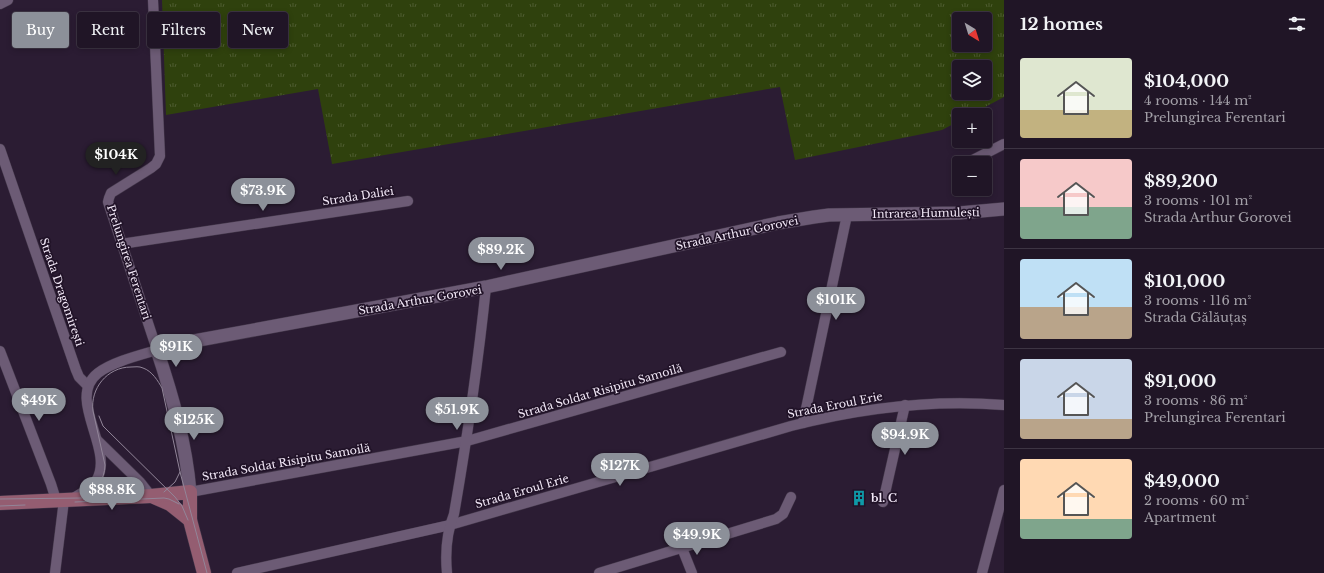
<!DOCTYPE html>
<html lang="en">
<head>
<meta charset="utf-8">
<style>
  :root { --surface:#201526; --page:#281e2e; --text:#f1f3f6; --muted:#a29fa7; --line:#3d3443; --accent:#8c9099 }
  body { margin:0; font-family:"Libre Baskerville",serif; background:var(--page); color:var(--text); height:100vh; display:flex; flex-direction:column; font-size:15px; white-space:nowrap }
  * { box-sizing:border-box; margin:0 }
  p { font-size:13px; color:var(--muted) }
  .icon { flex:none; width:22px; height:22px; fill:none; stroke:currentColor; stroke-width:2; stroke-linecap:round; stroke-linejoin:round }
  .map { position:relative; flex:1; overflow:hidden }
  .panel { display:flex; flex-direction:column; background:var(--surface); width:320px }
  .panel>* { flex:none }
  .top-card { position:absolute; left:12px; top:12px; width:380px; height:36px; display:flex; gap:8px }
  .needle { width:26px; rotate:142deg }
  .fabs { position:absolute; left:952px; top:12px; display:grid; gap:8px }
  .fabs a { display:grid; place-items:center; width:40px; height:40px; border-radius:4px; background:var(--surface); box-shadow:0 2px 6px #0003,0 0 0 1px var(--line); font-size:20px }
  .price { position:absolute; translate:-50% -34px; padding:0 9px; border-radius:14px; background:var(--accent); color:#fff; font-size:13px; line-height:26px; filter:drop-shadow(0 1px 2px #0008) }
  .price::after { content:''; position:absolute; left:50%; top:24px; width:12px; height:9px; margin-left:-6px; background:inherit; clip-path:polygon(0 0,100% 0,50% 100%) }
  .price.selected { background:#222; color:#fff }
  ul { padding:0; list-style:none }
  li { display:flex; align-items:center; gap:12px; height:100px; padding:0 16px }
  li+li { border-top:1px solid var(--line) }
  li span { display:grid; place-items:center; flex:none; width:112px; height:80px; border-radius:4px; color:#555 }
  li>.icon { margin-inline-start:auto }
  span .icon { width:48px; height:48px; fill:#fffc; stroke-width:1 }
  li b { font-size:17px }
  h2 { display:flex; justify-content:space-between; align-items:center; height:48px; padding:0 16px; font-size:17px }
  .pill { padding:0 14px; border-radius:4px; background:var(--surface); box-shadow:0 2px 6px #0003,0 0 0 1px var(--line); font-size:14px; line-height:36px }
  .pill.selected { background:var(--accent); color:#fff }
  main { display:flex; flex:1; min-height:0 }
  .map>svg:first-child { display:block }
  .grass { fill:url(#grass-tufts); fill-rule:evenodd }
  .lines { fill:none; stroke-linecap:round; stroke-linejoin:round }
  .minor-casing { stroke:#44384b; stroke-width:11 }
  .tertiary-casing { stroke:#44384b; stroke-width:14 }
  .secondary-casing { stroke:#44384b; stroke-width:15 }
  .minor { stroke:#6c5b75; stroke-width:10 }
  .tertiary { stroke:#6c5b75; stroke-width:13 }
  .secondary { stroke:#945d71; stroke-width:14 }
  .tram { stroke:#928699; stroke-width:1 }
  .labels { text-anchor:middle; stroke-width:3.5; stroke-linejoin:round; paint-order:stroke }
  .street-label { font-size:11px; fill:#f2e8f7; stroke:#211328 }
  .poi-label { font-size:11px; font-weight:bold; fill:#f2e8f7; stroke:#211328; text-anchor:start }
</style>
</head>
<body>
<main>
<div class="map">
<svg width="1004" height="573" viewBox="0 0 1004 573">
  <defs>
    <pattern id="grass-tufts" width="24" height="20" patternUnits="userSpaceOnUse"><rect width="24" height="20" fill="#2f410d"/><path d="M3 7l-1-3M5 7V3M7 7l1-3M15 17l-1-3M17 17v-4M19 17l1-3" fill="none" stroke="#4e5c31"/></pattern>
  </defs>
  <rect width="100%" height="100%" fill="#2b1c33"/>
  <path class="grass" d="M162,0H1004V97L970,115H959V121L942,130L795,160L780,87L332,164L318,89L166,115ZM959,19H985V45H959ZM959,67H985V93H959Z"/>
  <g class="lines">
    <defs>
      <g id="minor">
        <path d="M0,4L8,0"/>
        <path d="M0,149L76,370L79,377L88,386"/>
        <path d="M967,163L1004,144"/>
        <path d="M958,168L959,167"/>
        <path d="M121,244L408,201"/>
        <path d="M0,351L51,484L56,500"/>
        <path d="M803,423L847,215"/>
        <path d="M97,440L140,482L151,496"/>
        <path d="M190,492L467,441L781,352"/>
        <path d="M72,499C81,493 91,489 96,481C116,450 65,399 98,373C112,362 140,355 157,350L108,202L109,198L111,193L151,168L156,164L160,156L153,0"/>
        <path d="M883,502L905,405"/>
        <path d="M682,548L692,573"/>
        <path d="M55,573L64,500"/>
        <path d="M237,573L450,525L791,426C861,408 931,399 1004,405"/>
        <path d="M447,573C445,552 446,534 454,514C467,439 478,364 486,287"/>
        <path d="M599,573L776,519L783,514L791,497"/>
        <path d="M982,573L1004,490"/>
      </g>
      <path id="tertiary" d="M190,492C186,443 172,395 157,350L183,343L486,287L778,223L814,217L829,215L959,213L1004,209"/>
      <g id="secondary">
        <path d="M154,497L170,504L190,520"/>
        <path d="M0,503L151,496L190,492V520L204,573"/>
      </g>
    </defs>
    <use href="#minor" class="minor-casing"/>
    <use href="#tertiary" class="tertiary-casing"/>
    <use href="#secondary" class="secondary-casing"/>
    <use href="#minor" class="minor"/>
    <use href="#tertiary" class="tertiary"/>
    <use href="#secondary" class="secondary"/>
    <g class="tram">
      <path d="M99,416L103,426L108,431L175,497L182,506L188,520"/>
      <path d="M164,492L175,482L180,472"/>
      <path d="M0,499L82,498C95,491 105,480 105,465L93,411C90,389 107,367 131,367C135,367 139,366 143,368C152,371 158,381 162,388L180,472L207,573"/>
      <path d="M75,502L164,498L169,499L179,504"/>
      <path d="M0,506L25,505"/>
    </g>
  </g>
  <defs>
    <symbol id="building-bare" viewBox="-9 -9 18 18"><path d="M-4-6H4V6H1V3H-1V6H-4ZM-2.5-4.3h1.7v1.8h-1.7ZM.8-4.3h1.7v1.8H.8ZM-2.5-1h1.7V.8h-1.7ZM.8-1h1.7V.8H.8Z" fill="#0f9aa8" stroke="#211328" stroke-width="2.5" paint-order="stroke"/></symbol>
  </defs>
  <g fill-rule="evenodd">
    <use href="#building-bare" x="848" y="487" width="22" height="22"/>
  </g>
  <g class="labels">
    <g class="street-label">
      <text transform="translate(358 196) rotate(-9)" y="4">Strada Daliei</text>
      <text transform="translate(926 213) rotate(-1)" y="4">Intrarea Humulești</text>
      <text transform="translate(737 233) rotate(-12)" y="4">Strada Arthur Gorovei</text>
      <text transform="translate(129 262) rotate(72)" y="4">Prelungirea Ferentari</text>
      <text transform="translate(62 292) rotate(71)" y="4">Strada Dragomirești</text>
      <text transform="translate(420 300) rotate(-10)" y="4">Strada Arthur Gorovei</text>
      <text transform="translate(600 391) rotate(-16)" y="4">Strada Soldat Risipitu Samoilă</text>
      <text transform="translate(835 405) rotate(-11)" y="4">Strada Eroul Erie</text>
      <text transform="translate(286 462) rotate(-10)" y="4">Strada Soldat Risipitu Samoilă</text>
      <text transform="translate(522 491) rotate(-16)" y="4">Strada Eroul Erie</text>
    </g>
    <g class="poi-label">
      <text x="871" y="502">bl. C</text>
    </g>
  </g>
</svg>
<div class="fabs">
<a><svg class="needle" viewBox="-14 -14 28 28"><path d="M0-13l5 13h-10z" fill="#e53935"/><path d="M0 13l5-13h-10z" fill="#a29fa7"/></svg></a>
<a><svg class="icon" aria-label="layers" viewBox="0 0 24 24"><path d="M12 4l9 5-9 5-9-5zM3 14l9 5 9-5"/></svg></a>
<a>+</a>
<a>−</a>
</div>
<b class="price selected" style="left:116px;top:176px">$104K</b>
<b class="price" style="left:263px;top:212px">$73.9K</b>
<b class="price" style="left:501px;top:271px">$89.2K</b>
<b class="price" style="left:836px;top:321px">$101K</b>
<b class="price" style="left:176px;top:368px">$91K</b>
<b class="price" style="left:39px;top:422px">$49K</b>
<b class="price" style="left:457px;top:431px">$51.9K</b>
<b class="price" style="left:194px;top:441px">$125K</b>
<b class="price" style="left:905px;top:456px">$94.9K</b>
<b class="price" style="left:620px;top:487px">$127K</b>
<b class="price" style="left:112px;top:511px">$88.8K</b>
<b class="price" style="left:697px;top:556px">$49.9K</b>
<div class="top-card">
<a class="pill selected">Buy</a>
<a class="pill">Rent</a>
<a class="pill">Filters</a>
<a class="pill">New</a>
</div>
</div>
<section class="panel">
<h2>12 homes<svg class="icon" aria-label="filters" viewBox="0 0 24 24"><path d="M4 7h16M4 17h16"/><circle cx="9" cy="7" r="2"/><circle cx="15" cy="17" r="2"/></svg></h2>
<ul>
<li><span style="background:linear-gradient(#dfe7d0 65%,#c2b280 0)"><svg class="icon" aria-label="home" viewBox="0 0 24 24"><path d="M3 11l9-7 9 7M6 9v11h12V9"/></svg></span><div><b>$104,000</b><p>4 rooms · 144 m²</p><p>Prelungirea Ferentari</p></div></li>
<li><span style="background:linear-gradient(#f6c9c9 60%,#7fa58c 0)"><svg class="icon" aria-label="home" viewBox="0 0 24 24"><path d="M3 11l9-7 9 7M6 9v11h12V9"/></svg></span><div><b>$89,200</b><p>3 rooms · 101 m²</p><p>Strada Arthur Gorovei</p></div></li>
<li><span style="background:linear-gradient(#bfe0f5 60%,#b9a48a 0)"><svg class="icon" aria-label="home" viewBox="0 0 24 24"><path d="M3 11l9-7 9 7M6 9v11h12V9"/></svg></span><div><b>$101,000</b><p>3 rooms · 116 m²</p><p>Strada Gălăuțaș</p></div></li>
<li><span style="background:linear-gradient(#c9d6e8 75%,#b9a48a 0)"><svg class="icon" aria-label="home" viewBox="0 0 24 24"><path d="M3 11l9-7 9 7M6 9v11h12V9"/></svg></span><div><b>$91,000</b><p>3 rooms · 86 m²</p><p>Prelungirea Ferentari</p></div></li>
<li><span style="background:linear-gradient(#ffd9b3 75%,#7fa58c 0)"><svg class="icon" aria-label="home" viewBox="0 0 24 24"><path d="M3 11l9-7 9 7M6 9v11h12V9"/></svg></span><div><b>$49,000</b><p>2 rooms · 60 m²</p><p>Apartment</p></div></li>
</ul>
</section>
</main>
</body>
</html>
